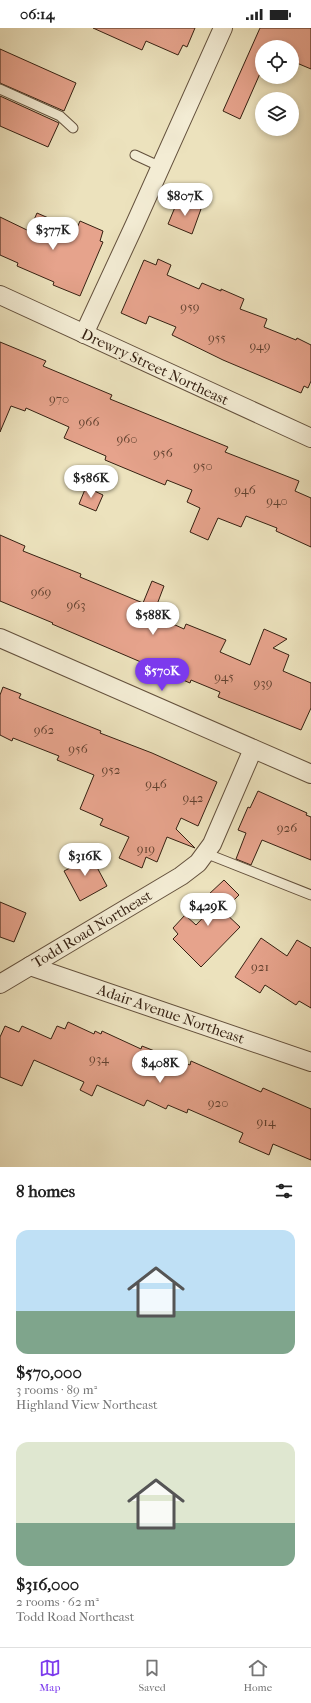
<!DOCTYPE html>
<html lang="en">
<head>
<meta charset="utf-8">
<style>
  :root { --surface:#fff; --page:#f6f6f6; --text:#222; --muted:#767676; --line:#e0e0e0; --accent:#7c3aed }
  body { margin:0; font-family:"IM FELL French Canon",serif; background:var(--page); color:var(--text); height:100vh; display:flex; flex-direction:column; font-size:15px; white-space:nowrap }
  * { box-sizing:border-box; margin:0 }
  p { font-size:13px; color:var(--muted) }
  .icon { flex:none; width:22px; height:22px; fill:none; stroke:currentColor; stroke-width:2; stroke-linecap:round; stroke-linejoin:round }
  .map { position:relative; height:1139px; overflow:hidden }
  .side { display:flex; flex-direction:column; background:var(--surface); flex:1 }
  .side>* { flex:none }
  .buttons { position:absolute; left:255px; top:12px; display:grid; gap:8px }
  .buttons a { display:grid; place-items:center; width:44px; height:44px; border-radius:50%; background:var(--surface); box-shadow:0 2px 6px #0003; font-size:20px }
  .price { position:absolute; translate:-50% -34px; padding:0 9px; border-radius:14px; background:#fff; color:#222; font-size:13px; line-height:26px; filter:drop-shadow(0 1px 2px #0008) }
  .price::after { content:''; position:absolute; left:50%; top:24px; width:12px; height:9px; margin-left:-6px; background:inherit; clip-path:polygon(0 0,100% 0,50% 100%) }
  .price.selected { background:var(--accent); color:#fff }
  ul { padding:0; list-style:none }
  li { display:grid; align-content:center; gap:8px; height:212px; padding:0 16px }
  li span { display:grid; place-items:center; height:124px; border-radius:12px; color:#555 }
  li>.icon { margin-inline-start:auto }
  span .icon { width:72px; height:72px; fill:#fffc; stroke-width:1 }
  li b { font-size:17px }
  h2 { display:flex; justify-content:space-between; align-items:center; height:48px; padding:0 16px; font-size:17px }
  .status { display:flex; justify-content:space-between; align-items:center; height:28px; padding:0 20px; background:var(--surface); direction:ltr }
  .status svg { height:11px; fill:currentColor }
  .tab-bar { display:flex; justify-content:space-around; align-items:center; height:56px; border-top:1px solid var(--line); background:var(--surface); font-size:11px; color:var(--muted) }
  .tab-bar a { display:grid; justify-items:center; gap:2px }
  .tab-bar .selected { color:var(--accent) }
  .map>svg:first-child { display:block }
  .building { fill:#e6a38c; stroke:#362112 }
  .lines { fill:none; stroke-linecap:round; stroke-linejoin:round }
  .lane-casing { stroke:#64513d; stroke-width:11 }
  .street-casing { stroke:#64513d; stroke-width:20 }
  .lane { stroke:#f3ecd4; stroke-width:9 }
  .street { stroke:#f3ecd4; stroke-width:18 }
  .labels { text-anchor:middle; stroke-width:3.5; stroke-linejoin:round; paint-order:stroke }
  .number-label { font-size:13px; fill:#624230 }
  .street-label { font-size:15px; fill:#362112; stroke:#f3ecd4 }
</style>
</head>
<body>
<div class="status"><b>06:14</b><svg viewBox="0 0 49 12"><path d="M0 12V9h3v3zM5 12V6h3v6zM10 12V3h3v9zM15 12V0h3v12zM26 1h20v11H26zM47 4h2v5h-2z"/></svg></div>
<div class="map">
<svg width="311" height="1139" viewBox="0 0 311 1139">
  <rect width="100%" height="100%" fill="#ece2bd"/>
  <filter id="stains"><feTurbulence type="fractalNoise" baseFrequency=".005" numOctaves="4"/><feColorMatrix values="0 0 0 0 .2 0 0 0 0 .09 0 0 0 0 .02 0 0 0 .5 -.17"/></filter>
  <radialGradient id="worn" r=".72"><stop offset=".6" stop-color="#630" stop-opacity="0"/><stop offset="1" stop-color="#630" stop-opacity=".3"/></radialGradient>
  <g class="building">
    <path d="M93,0H195L187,19L183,17L178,27L146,13L142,22Z"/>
    <path d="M260,0H311V41L292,33V19H262V41L240,91L223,83Z"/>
    <path d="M0,21L76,55L64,83L0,55Z"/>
    <path d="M0,68L59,95L48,119L0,98Z"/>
    <path d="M178,172L201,181L192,206L168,196Z"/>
    <path d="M37,185L76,202L80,193L103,203L100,213L103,214L80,268L53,257L54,254L17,238L18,235L0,227V189L29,203Z"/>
    <path d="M158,231L171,237L167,247L199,261L202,255L221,263V261L244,271L240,281L267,291L264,299L296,312L297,310L311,317V353L308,360L304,358L301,365L223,332L172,307L176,299L149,288L146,296L121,285L144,232L156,237Z"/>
    <path d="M0,314L46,333L43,338L112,367L110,371L228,419L225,424L299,453L295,463L311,470V519L276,503L277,500L246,488L241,499L218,490L208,512L190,504L200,480L187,474L192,462L167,452L165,457L105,432L106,428L64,410L69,399L26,380L25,383L11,378L0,404Z"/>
    <path d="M86,459L103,467L96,483L79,476Z"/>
    <path d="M0,507L25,518L23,523L81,546L80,549L143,575L152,553L164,558L153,587L184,601L186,596L226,612L220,624L250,637L264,601L287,611L273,620L289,627L283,643L311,655V680L301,702L218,669L220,664L191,652L190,655L52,596L53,595L0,573Z"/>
    <path d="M3,659L21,666L19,670L101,703L100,705L152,725L217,754L198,798L181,790L176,801L195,820L167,809L157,834L146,829L142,840L119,830L129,809L100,797L103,791L80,781L94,747L57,732L59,728L13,710L12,713L0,707V667Z"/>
    <path d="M258,763L307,785L306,787L311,789V832L262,812L251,837L236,831L246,805L238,802L248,779L250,780Z"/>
    <path d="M84,827L88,833L92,830L107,858L80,873L64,843L70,840L68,835Z"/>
    <path d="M224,852L239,867L223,883L240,899L201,939L173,911L178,906L173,900L185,887L196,897L216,876L222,882L208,867Z"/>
    <path d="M0,874L26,885L14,914L0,909Z"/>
    <path d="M261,910L287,928L297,912L311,920V980L299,973L296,977L265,957L260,965L235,949Z"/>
    <path d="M68,994L94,1006L95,1003L101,1006L102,1003L141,1021L142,1018L190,1037L191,1033L261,1064L263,1060L311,1081V1132L273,1116L269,1127L239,1114L243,1105L188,1081L187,1085L168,1077L166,1081L147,1072L144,1078L97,1057L92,1068L80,1062L84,1054L34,1032L22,1058L0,1049V1009L5,998L19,1004L22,998L51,1011L57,998L65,1001Z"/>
  </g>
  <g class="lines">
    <defs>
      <g id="lane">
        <path d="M0,61L60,88L73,100"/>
        <path d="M135,127L161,139"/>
        <path d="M205,825L311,867"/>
      </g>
      <g id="street">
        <path d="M0,267L311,410"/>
        <path d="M84,306L135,196L223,0"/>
        <path d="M0,610L311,746"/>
        <path d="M30,938L311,1034"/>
        <path d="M0,956L181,848L198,835L212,816L253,721"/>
      </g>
    </defs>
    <use href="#lane" class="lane-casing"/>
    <use href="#street" class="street-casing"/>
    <use href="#lane" class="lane"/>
    <use href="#street" class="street"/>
  </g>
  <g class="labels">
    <g class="number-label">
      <text x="190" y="283">959</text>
      <text x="217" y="314">955</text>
      <text x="260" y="322">949</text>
      <text x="59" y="375">970</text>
      <text x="89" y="398">966</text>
      <text x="127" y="415">960</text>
      <text x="163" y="429">956</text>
      <text x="203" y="442">950</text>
      <text x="245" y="466">946</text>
      <text x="277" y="477">940</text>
      <text x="41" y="568">969</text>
      <text x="76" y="581">963</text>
      <text x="224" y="653">945</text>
      <text x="263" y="659">939</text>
      <text x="44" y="706">962</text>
      <text x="78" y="725">956</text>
      <text x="111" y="746">952</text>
      <text x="156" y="760">946</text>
      <text x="193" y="774">942</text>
      <text x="287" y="804">926</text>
      <text x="146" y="825">919</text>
      <text x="260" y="943">921</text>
      <text x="99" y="1035">934</text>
      <text x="218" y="1079">920</text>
      <text x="266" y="1098">914</text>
    </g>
    <g class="street-label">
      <text transform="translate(155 339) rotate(25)" y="5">Drewry Street Northeast</text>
      <text transform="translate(92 901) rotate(-31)" y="5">Todd Road Northeast</text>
      <text transform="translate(171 986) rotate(19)" y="5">Adair Avenue Northeast</text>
    </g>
  </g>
  <rect width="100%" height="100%" filter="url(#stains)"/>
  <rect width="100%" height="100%" fill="url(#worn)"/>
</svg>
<div class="buttons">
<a><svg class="icon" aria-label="locate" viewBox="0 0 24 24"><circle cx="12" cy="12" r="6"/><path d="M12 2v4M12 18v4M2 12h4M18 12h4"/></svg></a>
<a><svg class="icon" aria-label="layers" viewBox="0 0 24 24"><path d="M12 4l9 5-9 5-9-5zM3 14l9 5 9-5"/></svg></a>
</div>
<b class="price" style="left:185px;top:189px">$807K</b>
<b class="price" style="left:53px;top:223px">$377K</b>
<b class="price" style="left:91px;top:471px">$586K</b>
<b class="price" style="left:153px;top:608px">$588K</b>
<b class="price selected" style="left:162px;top:664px">$570K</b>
<b class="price" style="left:85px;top:849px">$316K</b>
<b class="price" style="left:208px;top:899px">$429K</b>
<b class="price" style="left:160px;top:1056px">$408K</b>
</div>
<section class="side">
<h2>8 homes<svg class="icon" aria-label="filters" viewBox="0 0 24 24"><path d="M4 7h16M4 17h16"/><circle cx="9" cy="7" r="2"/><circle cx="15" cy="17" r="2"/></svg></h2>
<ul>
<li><span style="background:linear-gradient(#bfe0f5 65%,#7fa58c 0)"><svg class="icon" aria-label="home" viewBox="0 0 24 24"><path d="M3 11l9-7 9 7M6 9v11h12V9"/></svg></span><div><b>$570,000</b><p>3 rooms · 89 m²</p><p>Highland View Northeast</p></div></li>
<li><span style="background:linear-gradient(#dfe7d0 65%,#7fa58c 0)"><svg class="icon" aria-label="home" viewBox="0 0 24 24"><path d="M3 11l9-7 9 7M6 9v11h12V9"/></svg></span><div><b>$316,000</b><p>2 rooms · 62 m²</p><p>Todd Road Northeast</p></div></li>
</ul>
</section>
<nav class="tab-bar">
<a class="selected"><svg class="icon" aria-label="map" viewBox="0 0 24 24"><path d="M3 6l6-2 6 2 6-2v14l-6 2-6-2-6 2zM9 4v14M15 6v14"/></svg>Map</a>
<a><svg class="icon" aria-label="saved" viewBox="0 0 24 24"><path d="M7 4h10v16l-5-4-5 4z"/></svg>Saved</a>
<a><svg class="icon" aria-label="home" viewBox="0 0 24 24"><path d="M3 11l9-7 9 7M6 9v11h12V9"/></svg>Home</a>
</nav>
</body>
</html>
